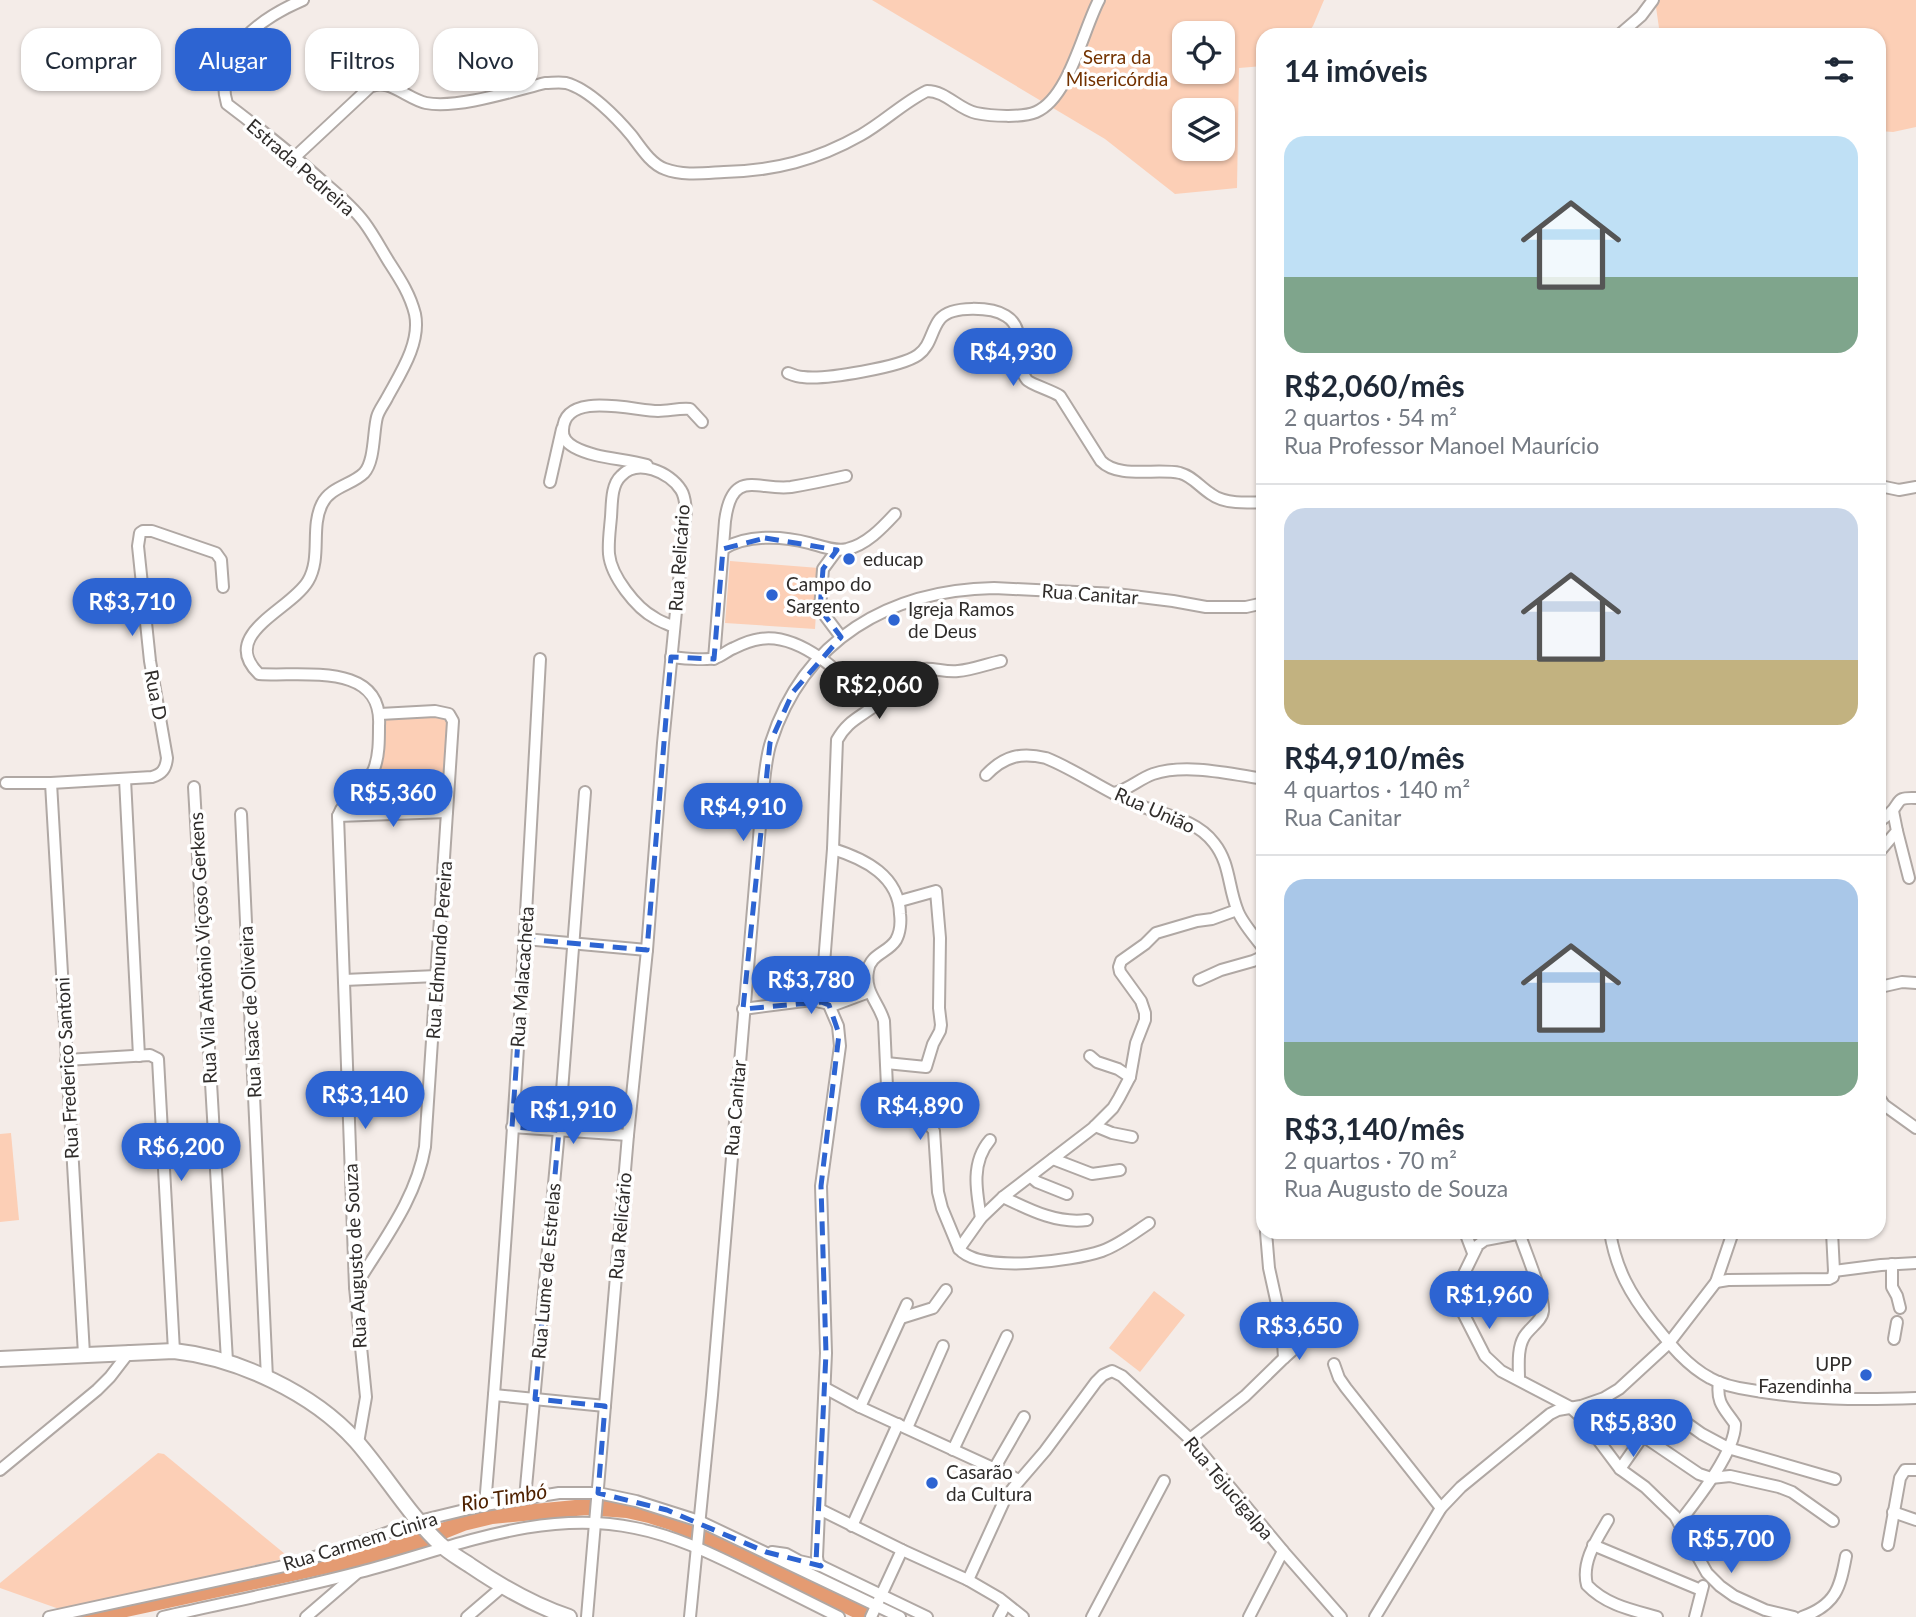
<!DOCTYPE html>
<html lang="pt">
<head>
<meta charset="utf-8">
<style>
  :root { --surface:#fff; --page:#f6f6f7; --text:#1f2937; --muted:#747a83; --line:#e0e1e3; --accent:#2d64d2 }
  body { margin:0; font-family:Lato,sans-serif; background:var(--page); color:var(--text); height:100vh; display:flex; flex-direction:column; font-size:26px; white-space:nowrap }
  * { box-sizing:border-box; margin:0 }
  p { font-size:23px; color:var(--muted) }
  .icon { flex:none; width:38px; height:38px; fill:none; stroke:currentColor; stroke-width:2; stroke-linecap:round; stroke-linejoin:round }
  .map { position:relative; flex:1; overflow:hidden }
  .side { position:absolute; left:1256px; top:28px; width:630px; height:1211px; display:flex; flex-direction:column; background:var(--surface); border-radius:21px; box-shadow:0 2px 5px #0004 }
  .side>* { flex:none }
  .guide { position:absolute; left:21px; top:28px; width:665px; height:63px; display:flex; gap:14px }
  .controls { position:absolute; left:1172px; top:21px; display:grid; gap:14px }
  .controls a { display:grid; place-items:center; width:63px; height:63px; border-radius:14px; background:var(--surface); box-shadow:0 2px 5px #0004; font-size:35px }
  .price { position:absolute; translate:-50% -60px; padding:0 16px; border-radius:24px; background:var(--accent); color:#fff; font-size:23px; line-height:46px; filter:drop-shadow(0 2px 4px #0008) }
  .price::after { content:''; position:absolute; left:50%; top:42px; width:21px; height:16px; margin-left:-10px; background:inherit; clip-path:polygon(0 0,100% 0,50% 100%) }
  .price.on { background:#222; color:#fff }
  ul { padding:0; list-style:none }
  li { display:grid; align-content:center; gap:14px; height:371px; padding:0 28px }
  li+li { border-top:2px solid var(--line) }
  li span { display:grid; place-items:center; height:217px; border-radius:21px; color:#555 }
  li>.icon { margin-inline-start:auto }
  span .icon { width:126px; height:126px; fill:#fffc; stroke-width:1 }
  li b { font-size:30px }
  h2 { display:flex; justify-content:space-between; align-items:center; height:84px; padding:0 28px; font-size:30px }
  .tag { padding:0 24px; border-radius:21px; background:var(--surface); box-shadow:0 2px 5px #0004; font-size:24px; line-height:63px }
  .tag.on { background:var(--accent); color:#fff }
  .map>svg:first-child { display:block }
  .green { fill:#fccfb6; fill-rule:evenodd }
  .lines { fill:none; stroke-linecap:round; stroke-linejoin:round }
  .river { stroke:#e49b72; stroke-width:16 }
  .minor-casing { stroke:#b0a8a4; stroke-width:14 }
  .major-casing { stroke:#b0a8a4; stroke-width:18 }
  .minor { stroke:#fff; stroke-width:10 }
  .major { stroke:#fff; stroke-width:14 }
  .marked { fill:none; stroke:#2d64d2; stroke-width:5; stroke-dasharray:14 9; stroke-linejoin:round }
  .poi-dot { fill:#2d64d2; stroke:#fff; stroke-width:2.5 }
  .labels { text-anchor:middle; stroke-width:7; stroke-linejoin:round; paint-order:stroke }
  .park-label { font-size:19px; fill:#733200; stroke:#fff }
  .street-label { font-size:19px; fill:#302d2b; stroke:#fff }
  .poi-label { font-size:19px; fill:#302d2b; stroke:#fff; text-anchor:start }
  .water-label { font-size:21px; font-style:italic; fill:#4e2100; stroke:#fff }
</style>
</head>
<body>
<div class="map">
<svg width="1916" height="1617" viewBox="0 0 1916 1617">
  <rect width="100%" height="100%" fill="#f4ece8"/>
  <g class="green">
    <path d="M872,0H1324L1313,26L1306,35H1264L1263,66L1239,68L1237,188L1175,194L1105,139ZM1185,33H1223V72H1185ZM1185,110H1223V149H1185Z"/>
    <path d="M1655,0H1916V127L1893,132L1880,131V35H1660Z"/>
    <path d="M730,561L819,568L815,629L725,623Z"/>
    <path d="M387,716H445L448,722L443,794L438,804L353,808L358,798L371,782Z"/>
    <path d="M11,1133L19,1220L0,1222V1134Z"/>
    <path d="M1154,1291L1185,1315L1140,1372L1109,1348Z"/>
    <path d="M158,1453L164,1454L285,1554L282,1559L62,1610L0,1588V1583Z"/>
  </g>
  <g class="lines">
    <path class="river" d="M89,1617L366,1557L418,1541L463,1523L492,1516L586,1507L627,1510L649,1515L674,1523L871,1617"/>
    <defs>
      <g id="minor">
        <path d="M303,0C261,18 212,52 227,104C260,129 291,153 322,181C336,193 352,206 364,222C373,234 381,249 389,262C400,279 410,294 415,314C421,343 400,374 387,398C384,404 379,410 377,417C373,432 375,461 364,473C352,485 330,487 322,504C310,528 322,557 308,581C291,610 218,634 259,674C302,677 383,661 379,726C379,741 379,756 374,769C366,789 345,796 338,816L355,1287L366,1397L358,1443"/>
        <path d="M1619,35L1641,16L1653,0"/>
        <path d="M296,156L370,87C388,77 407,99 426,103C457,109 513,91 545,83C552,83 559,82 566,83C589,89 617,118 632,136C641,148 651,164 665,169C683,176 705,173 724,172C774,171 817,160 861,135C884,122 904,102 927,91C946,91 958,109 976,113C991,116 1022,118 1036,112C1069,98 1083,30 1099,0"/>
        <path d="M788,373C793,375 798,377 803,377C825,380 901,367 918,355C931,346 931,330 940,319C952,305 992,307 1006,316C1029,330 1012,361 1027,380C1030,384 1053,391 1060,396L1101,461C1119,479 1156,468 1180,473C1192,476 1200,487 1211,494C1224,504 1247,503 1264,502"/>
        <path d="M647,465C623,458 596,459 574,447C567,443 562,438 563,430C564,390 635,411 658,411C669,411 679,408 690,409L702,422"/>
        <path d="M550,482L562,429"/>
        <path d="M1880,486L1899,490L1916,487"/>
        <path d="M723,549C747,534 783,536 809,543C821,546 835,552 847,549C866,545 882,528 895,514"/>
        <path d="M837,550L823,569L820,609L841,637"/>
        <path d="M671,657C683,658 705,661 715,658C722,656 728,650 734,648C742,644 752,640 760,639C802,632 847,679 874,706"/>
        <path d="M714,659L725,521C732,467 758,491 791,487C809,484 828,480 846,476"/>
        <path d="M986,775C1004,756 1021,752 1046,758C1076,770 1103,790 1133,803C1160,815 1194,817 1214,843C1230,863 1228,886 1237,909C1241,922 1256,938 1264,949"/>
        <path d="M125,779L139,1056"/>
        <path d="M6,783H51L152,777C162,774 166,769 167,758L150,661L138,546L140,533L143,531H152L216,553L221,560L223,587"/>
        <path d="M51,783L84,1354"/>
        <path d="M194,787L227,1361"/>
        <path d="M1114,793C1128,790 1139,779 1153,774C1186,763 1231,774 1264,779"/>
        <path d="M241,814L267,1378"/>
        <path d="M338,816L447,812"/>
        <path d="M1880,821C1880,821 1890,814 1890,813C1902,802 1894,797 1916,798"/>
        <path d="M1897,831L1909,878"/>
        <path d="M833,849C865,859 899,876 900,914C901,922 900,933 896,940C888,953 870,954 868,971C864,992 879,1003 884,1021L887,1087L891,1096L926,1121L934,1131L938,1192L942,1208L959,1249C981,1274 1072,1261 1102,1251C1119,1245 1134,1233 1149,1223"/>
        <path d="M1880,851L1897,831L1893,811"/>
        <path d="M525,939L647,950"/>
        <path d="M344,980L437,976"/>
        <path d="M1199,980L1221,970L1253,961L1264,956"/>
        <path d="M1880,987L1902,982L1916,983"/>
        <path d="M821,1002L833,849L837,740C847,722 857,719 873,707C887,695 897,679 914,671C929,665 943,673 958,671C972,670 987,664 1001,661"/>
        <path d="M743,1009L812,1000L834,1005L869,992"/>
        <path d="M1090,1056L1097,1062L1118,1069L1130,1077"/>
        <path d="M66,1060L150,1055L158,1059L174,1351"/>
        <path d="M886,1063L926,1067L933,1044L940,1031L941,1025L939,1008L940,938L936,891L900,901"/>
        <path d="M1880,1099L1884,1105L1916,1128"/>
        <path d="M1095,1126L1112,1133L1132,1137"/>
        <path d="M512,1127L628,1135"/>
        <path d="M1053,1159L1092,1174L1120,1170"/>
        <path d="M1031,1177L1037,1182L1067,1194"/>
        <path d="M1003,1197C1030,1210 1057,1224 1087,1220"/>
        <path d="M981,1218C976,1190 971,1162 990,1140"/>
        <path d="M1465,1232L1473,1253"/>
        <path d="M1517,1232L1521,1238C1526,1253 1545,1298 1543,1311C1542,1321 1529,1328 1524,1337C1517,1349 1519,1366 1519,1379"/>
        <path d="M1610,1232C1616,1269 1630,1294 1653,1323C1669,1343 1686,1365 1710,1378C1722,1385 1737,1388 1751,1390C1805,1400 1861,1400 1916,1398"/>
        <path d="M1517,1234L1485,1240L1478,1245L1456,1290L1459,1305L1485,1356L1501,1371L1570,1407L1581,1417L1620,1469L1645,1487L1675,1516L1707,1573L1720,1586L1734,1596L1765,1610L1794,1617"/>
        <path d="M959,1249L981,1218L1003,1197L1093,1128L1113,1108L1119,1098L1130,1077L1136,1043L1145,1020V1013L1141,1001L1120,972L1119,967L1121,961L1145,944L1156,933L1197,921L1212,919L1237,910"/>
        <path d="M1892,1264V1287L1897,1296L1900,1308"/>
        <path d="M1834,1271L1881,1265L1916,1263"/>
        <path d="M1716,1282L1728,1280L1829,1279L1833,1277L1834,1271L1832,1232"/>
        <path d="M355,1287C382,1242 416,1200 425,1147L453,721L449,714L435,711L380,714"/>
        <path d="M901,1318L933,1308L946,1290"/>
        <path d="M1894,1339L1897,1322"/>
        <path d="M1284,1358L1294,1349"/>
        <path d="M1334,1364L1339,1378L1346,1388L1441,1508"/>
        <path d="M825,1388L860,1407L1019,1480"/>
        <path d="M494,1395L605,1406"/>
        <path d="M860,1407L907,1304"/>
        <path d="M907,1428L943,1346"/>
        <path d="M1643,1436L1699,1474L1711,1478L1730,1476L1779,1487L1792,1492L1833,1521"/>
        <path d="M1190,1439L1245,1396L1284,1358L1282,1327L1269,1268L1266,1232"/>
        <path d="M953,1450L1007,1336"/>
        <path d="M994,1469L1024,1417"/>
        <path d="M1620,1469L1643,1436L1659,1408L1664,1407L1702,1434L1728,1448L1835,1479"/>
        <path d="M0,1470L97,1390L110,1377L130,1351"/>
        <path d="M525,1498L559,1130L585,792"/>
        <path d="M485,1505C509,1223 525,941 540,659"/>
        <path d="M819,1509L902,1550L968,1580L999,1598L1023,1617"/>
        <path d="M1893,1512L1916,1520"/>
        <path d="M1608,1520C1597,1539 1581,1562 1587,1585C1606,1605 1632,1610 1657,1617"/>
        <path d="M1679,1523C1696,1501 1736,1451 1735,1424C1724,1408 1716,1403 1719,1382"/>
        <path d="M852,1526L898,1424"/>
        <path d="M1593,1545L1701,1590"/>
        <path d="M1888,1545L1900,1478L1905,1470H1916"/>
        <path d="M772,1552L786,1554L799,1561L821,1566L927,1617"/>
        <path d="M821,1566L818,1563L817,1557L826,1353L821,1186L840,1046L838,1026L829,1005"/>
        <path d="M968,1580L1005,1499L1014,1487L1045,1451L1096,1382L1103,1375L1112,1371L1122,1376L1190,1439L1283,1551L1341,1617"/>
        <path d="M49,1617L284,1566L348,1547L419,1521L485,1505L559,1493H598L636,1501L699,1521L900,1617"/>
        <path d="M163,1617C229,1602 295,1589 360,1572C450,1549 540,1508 635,1528C676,1536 712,1554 749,1572C779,1587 809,1602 839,1617"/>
        <path d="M306,1617L356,1574"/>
        <path d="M467,1617L502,1587"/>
        <path d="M587,1617L628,1135L647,950L663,743L686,510C685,503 685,496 681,490C670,472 637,458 621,476C611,485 612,504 611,517C610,529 608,542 609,554C611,576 636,608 655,618C661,622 668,624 674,627"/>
        <path d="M690,1617L712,1395L763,790C765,774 766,757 771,742C804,639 890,590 994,588L1116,594L1173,601L1206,607H1246L1264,603"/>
        <path d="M871,1617L902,1550"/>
        <path d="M999,1617L1006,1604"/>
        <path d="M1092,1617L1164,1481"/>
        <path d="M1249,1617L1283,1551"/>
        <path d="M1375,1617L1441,1508L1461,1487L1550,1414L1558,1410L1581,1406L1604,1398L1619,1389L1669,1343L1716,1282L1733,1232"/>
        <path d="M1695,1617L1703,1586"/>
        <path d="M1802,1617C1836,1605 1840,1588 1846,1556"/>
      </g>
      <path id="major" d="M0,1359L174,1351C238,1358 313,1393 356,1441C385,1474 408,1514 440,1544C449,1553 461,1559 471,1566C502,1587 533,1605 569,1617"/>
    </defs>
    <use href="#minor" class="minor-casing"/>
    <use href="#major" class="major-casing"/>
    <use href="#minor" class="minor"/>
    <use href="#major" class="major"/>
  </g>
  <path class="marked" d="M765,538L837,550L823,569L820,609L841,637L793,692L770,743L743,1009L821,1002L829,1005L839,1034L821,1186L826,1353L816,1562L821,1566L766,1552L667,1510L598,1493L605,1406L535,1399L559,1130L512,1127L525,939L647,950L671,657L714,659L723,549Z"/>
  <g class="poi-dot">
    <circle cx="849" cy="559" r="7"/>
    <circle cx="772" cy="595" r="7"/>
    <circle cx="894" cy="620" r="7"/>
    <circle cx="1866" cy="1375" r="7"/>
    <circle cx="932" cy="1483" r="7"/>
  </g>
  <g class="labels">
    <g class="park-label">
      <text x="1117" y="64">Serra da<tspan x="1117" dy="22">Misericórdia</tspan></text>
    </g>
    <g class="street-label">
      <text transform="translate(301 167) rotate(41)" y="7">Estrada Pedreira</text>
      <text transform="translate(679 558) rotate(-86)" y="7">Rua Relicário</text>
      <text transform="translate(1090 594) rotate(4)" y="7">Rua Canitar</text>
      <text transform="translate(156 695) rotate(79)" y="7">Rua D</text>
      <text transform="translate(1155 810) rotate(24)" y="7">Rua União</text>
      <text transform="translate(203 948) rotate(-93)" y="7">Rua Vila Antônio Viçoso Gerkens</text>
      <text transform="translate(439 950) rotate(-86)" y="7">Rua Edmundo Pereira</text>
      <text transform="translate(522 977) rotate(-86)" y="7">Rua Malacacheta</text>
      <text transform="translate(250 1012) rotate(-93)" y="7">Rua Isaac de Oliveira</text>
      <text transform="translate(67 1068) rotate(-93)" y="7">Rua Frederico Santoni</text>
      <text transform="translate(735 1108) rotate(-85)" y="7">Rua Canitar</text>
      <text transform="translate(620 1226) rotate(-85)" y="7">Rua Relicário</text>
      <text transform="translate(355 1256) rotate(-93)" y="7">Rua Augusto de Souza</text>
      <text transform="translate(546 1271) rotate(-85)" y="7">Rua Lume de Estrelas</text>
      <text transform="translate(1229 1488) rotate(50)" y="7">Rua Tejucigalpa</text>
      <text transform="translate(360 1541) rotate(-17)" y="7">Rua Carmem Cinira</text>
    </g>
    <g class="poi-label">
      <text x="863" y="566">educap</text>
      <text x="786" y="591">Campo do<tspan x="786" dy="22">Sargento</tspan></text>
      <text x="908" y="616">Igreja Ramos<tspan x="908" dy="22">de Deus</tspan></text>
      <text x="1852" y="1371" text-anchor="end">UPP<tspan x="1852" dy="22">Fazendinha</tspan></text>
      <text x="946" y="1479">Casarão<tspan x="946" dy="22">da Cultura</tspan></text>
    </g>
    <g class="water-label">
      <text transform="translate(504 1498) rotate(-9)" y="7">Rio Timbó</text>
    </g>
  </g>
</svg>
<div class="controls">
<a><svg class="icon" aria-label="locate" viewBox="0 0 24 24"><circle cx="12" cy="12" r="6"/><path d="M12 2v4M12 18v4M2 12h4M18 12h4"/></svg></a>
<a><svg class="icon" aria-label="layers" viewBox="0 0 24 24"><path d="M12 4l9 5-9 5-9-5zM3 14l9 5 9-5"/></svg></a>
</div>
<b class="price" style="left:1013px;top:388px">R$4,930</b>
<b class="price" style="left:132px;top:638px">R$3,710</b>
<b class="price on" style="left:879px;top:721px">R$2,060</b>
<b class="price" style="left:393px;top:829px">R$5,360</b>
<b class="price" style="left:743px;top:843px">R$4,910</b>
<b class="price" style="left:811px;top:1016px">R$3,780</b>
<b class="price" style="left:365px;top:1131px">R$3,140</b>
<b class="price" style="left:920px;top:1142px">R$4,890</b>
<b class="price" style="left:573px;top:1146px">R$1,910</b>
<b class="price" style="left:181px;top:1183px">R$6,200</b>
<b class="price" style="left:1489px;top:1331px">R$1,960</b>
<b class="price" style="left:1299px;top:1362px">R$3,650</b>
<b class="price" style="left:1633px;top:1459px">R$5,830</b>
<b class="price" style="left:1731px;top:1575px">R$5,700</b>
<div class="guide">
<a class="tag">Comprar</a>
<a class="tag on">Alugar</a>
<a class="tag">Filtros</a>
<a class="tag">Novo</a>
</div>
<section class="side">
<h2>14 imóveis<svg class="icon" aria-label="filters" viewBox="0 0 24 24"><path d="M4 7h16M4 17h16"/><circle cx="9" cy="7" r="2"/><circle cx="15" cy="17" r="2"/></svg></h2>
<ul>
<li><span style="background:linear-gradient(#bfe0f5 65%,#7fa58c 0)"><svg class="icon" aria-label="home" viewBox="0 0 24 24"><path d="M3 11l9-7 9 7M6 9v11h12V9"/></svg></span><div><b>R$2,060/mês</b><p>2 quartos · 54 m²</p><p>Rua Professor Manoel Maurício</p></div></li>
<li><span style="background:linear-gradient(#c9d6e8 70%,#c2b280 0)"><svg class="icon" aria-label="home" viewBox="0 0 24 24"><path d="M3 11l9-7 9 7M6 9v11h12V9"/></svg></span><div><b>R$4,910/mês</b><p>4 quartos · 140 m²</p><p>Rua Canitar</p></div></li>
<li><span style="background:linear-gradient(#a9c7e8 75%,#7fa58c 0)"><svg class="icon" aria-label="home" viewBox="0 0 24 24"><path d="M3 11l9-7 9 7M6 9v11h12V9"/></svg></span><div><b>R$3,140/mês</b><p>2 quartos · 70 m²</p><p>Rua Augusto de Souza</p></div></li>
</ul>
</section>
</div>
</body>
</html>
